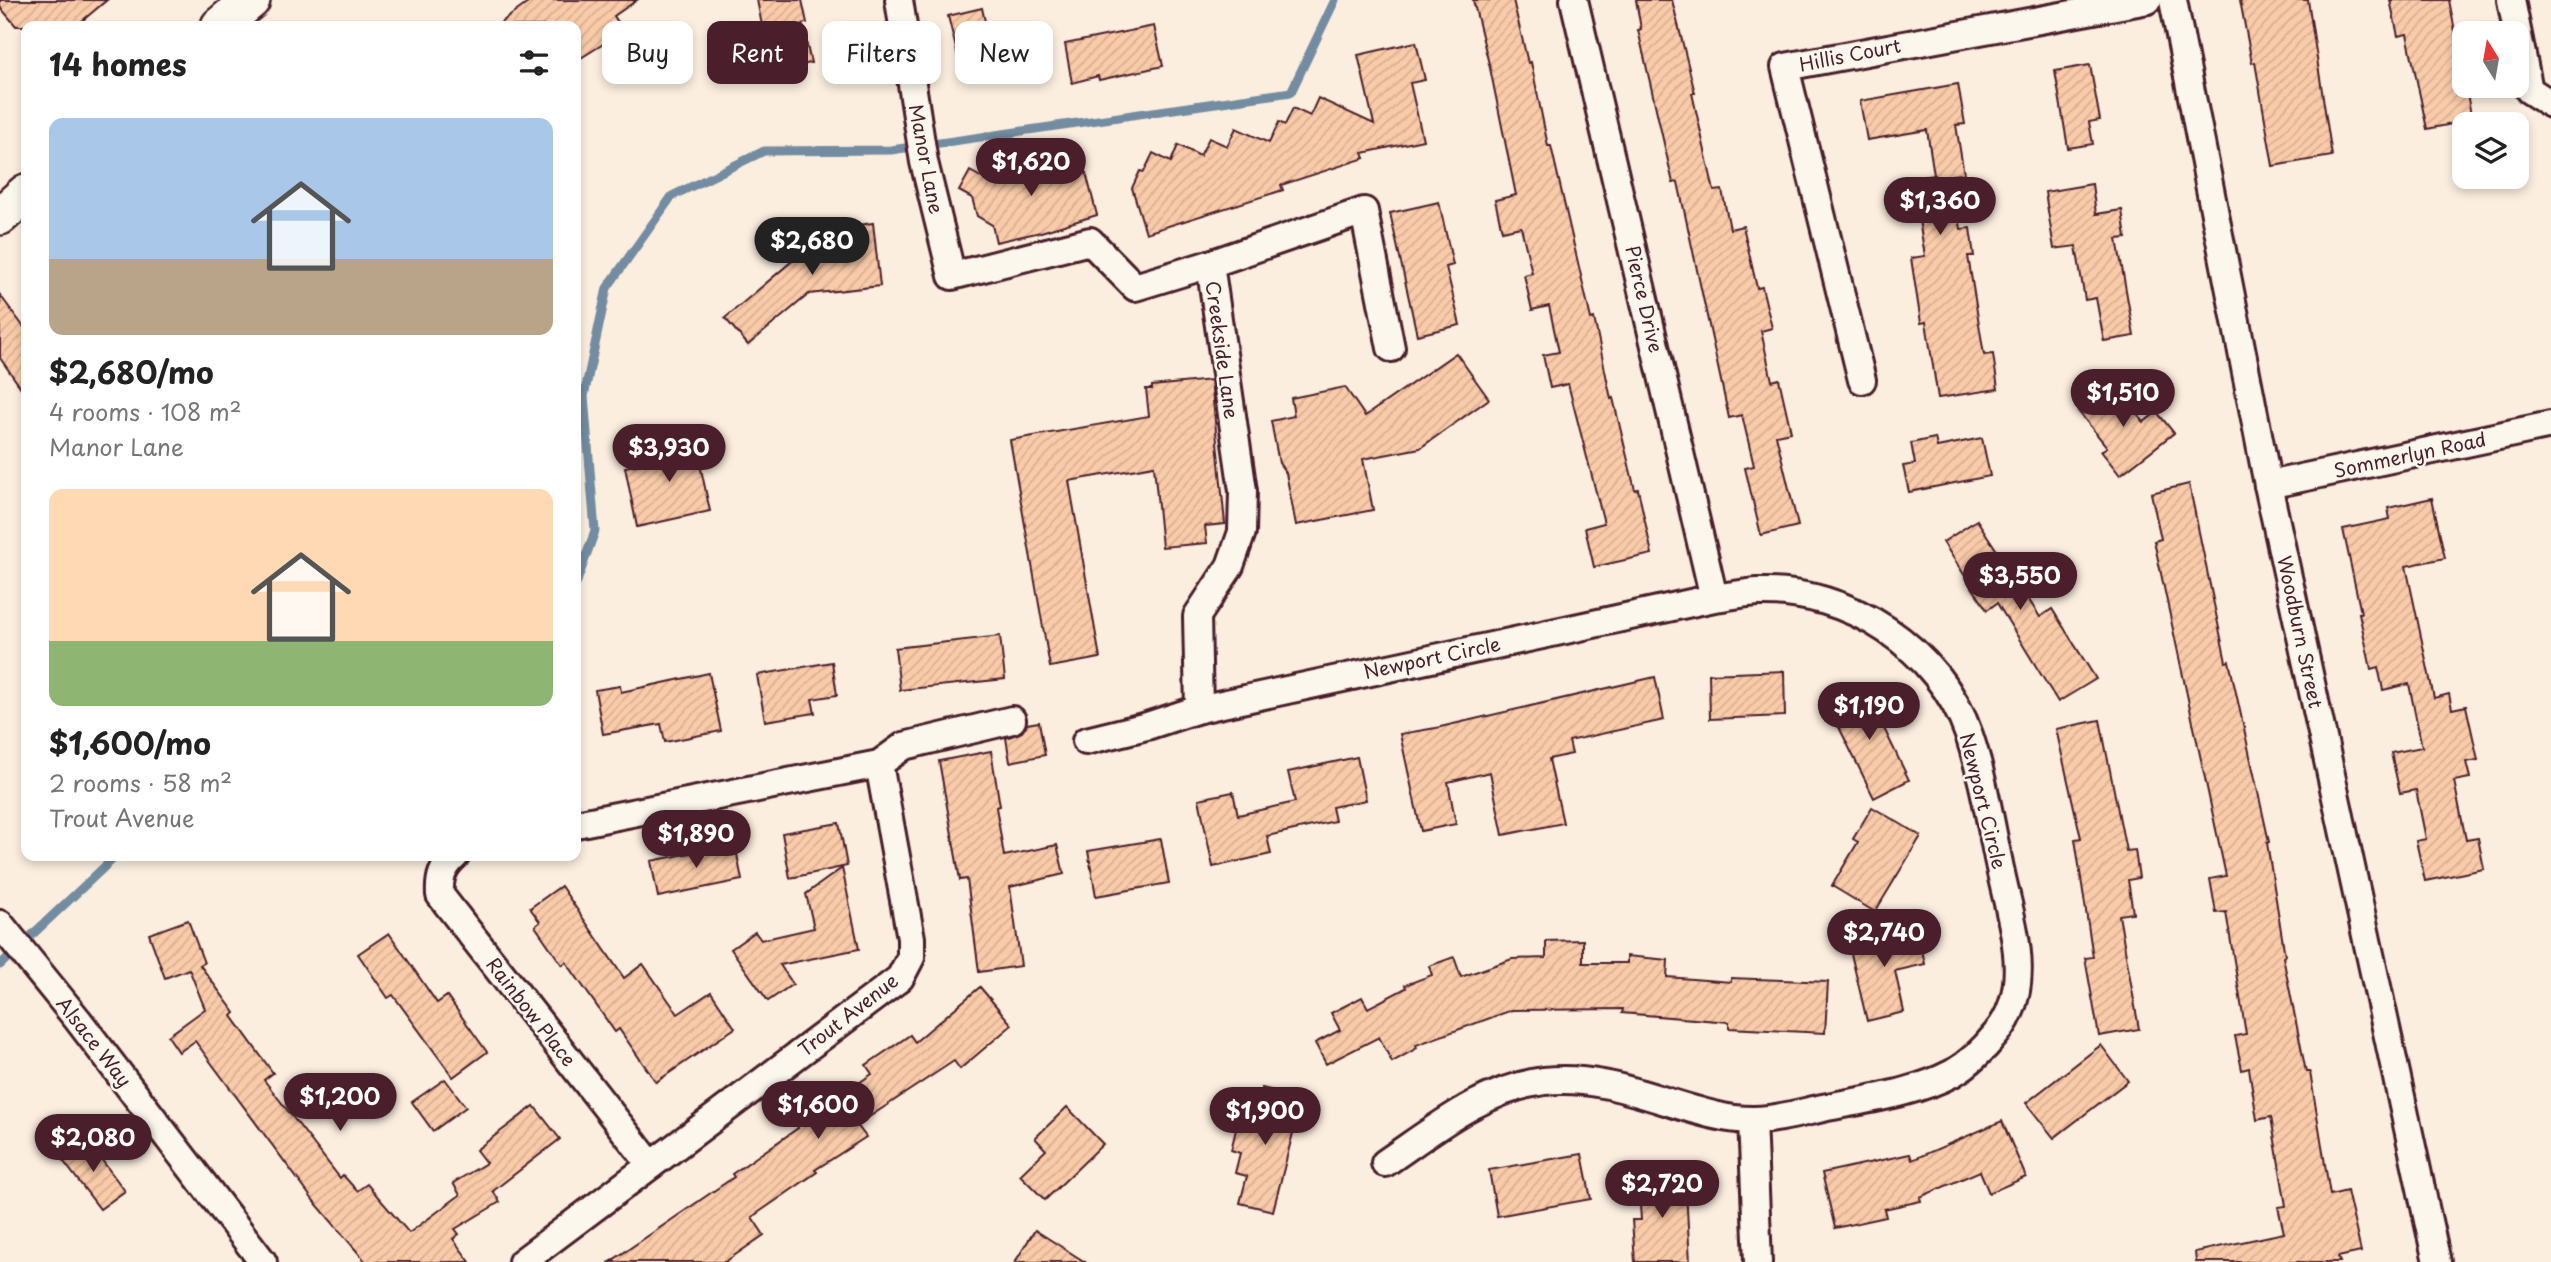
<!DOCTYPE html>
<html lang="en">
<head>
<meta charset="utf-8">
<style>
  :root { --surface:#fff; --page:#f2f2f2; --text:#222; --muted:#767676; --accent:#4a1f2b }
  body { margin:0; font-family:"Playpen Sans",sans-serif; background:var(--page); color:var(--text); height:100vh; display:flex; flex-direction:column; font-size:26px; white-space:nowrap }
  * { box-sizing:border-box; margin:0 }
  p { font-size:23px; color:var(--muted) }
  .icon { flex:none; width:38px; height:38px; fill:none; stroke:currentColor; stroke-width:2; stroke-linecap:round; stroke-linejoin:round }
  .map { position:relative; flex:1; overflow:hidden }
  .details { position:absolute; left:21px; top:21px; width:560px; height:840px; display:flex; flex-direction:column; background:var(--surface); border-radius:14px; box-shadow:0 4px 10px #0003 }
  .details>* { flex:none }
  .hud { position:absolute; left:602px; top:21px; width:665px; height:63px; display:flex; gap:14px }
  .needle { width:46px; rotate:349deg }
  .controls { position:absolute; left:2452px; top:21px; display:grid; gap:14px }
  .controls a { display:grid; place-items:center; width:77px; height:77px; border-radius:14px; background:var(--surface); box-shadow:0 4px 10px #0003; font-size:35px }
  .price { position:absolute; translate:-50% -60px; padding:0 16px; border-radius:24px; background:var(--accent); color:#fff; font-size:23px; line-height:46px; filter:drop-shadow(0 2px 4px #0008) }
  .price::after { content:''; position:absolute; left:50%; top:42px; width:21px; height:16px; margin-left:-10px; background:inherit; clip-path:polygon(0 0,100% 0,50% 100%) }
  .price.current { background:#222; color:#fff }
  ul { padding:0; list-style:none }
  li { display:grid; align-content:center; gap:14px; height:371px; padding:0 28px }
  li span { display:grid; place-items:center; height:217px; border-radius:14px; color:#555 }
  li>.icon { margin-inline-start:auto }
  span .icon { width:126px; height:126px; fill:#fffc; stroke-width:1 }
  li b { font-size:30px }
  h2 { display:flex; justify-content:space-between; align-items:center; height:84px; padding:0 28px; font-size:30px }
  .tag { padding:0 24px; border-radius:14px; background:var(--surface); box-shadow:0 4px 10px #0003; font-size:24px; line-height:63px }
  .tag.current { background:var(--accent); color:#fff }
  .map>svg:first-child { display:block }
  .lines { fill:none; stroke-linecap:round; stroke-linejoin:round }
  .stream { stroke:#738ca1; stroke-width:9 }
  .building { fill:url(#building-hatch); stroke:#4a1f2b; stroke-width:2 }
  .street-casing { stroke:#4a1f2b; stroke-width:32 }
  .secondary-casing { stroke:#4a1f2b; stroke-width:42 }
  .street { stroke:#fbf7ec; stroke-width:26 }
  .secondary { stroke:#fbf7ec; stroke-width:37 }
  .labels { text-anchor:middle; stroke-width:5; stroke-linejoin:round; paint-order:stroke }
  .street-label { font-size:19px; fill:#4a1f2b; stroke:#fbf7ec }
</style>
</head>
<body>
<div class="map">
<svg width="2551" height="1262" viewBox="0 0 2551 1262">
  <defs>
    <pattern id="building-hatch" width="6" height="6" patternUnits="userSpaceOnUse" patternTransform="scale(1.75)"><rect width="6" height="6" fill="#facba9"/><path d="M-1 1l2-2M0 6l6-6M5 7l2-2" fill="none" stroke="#d8ae92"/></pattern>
  </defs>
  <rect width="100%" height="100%" fill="#fbeedf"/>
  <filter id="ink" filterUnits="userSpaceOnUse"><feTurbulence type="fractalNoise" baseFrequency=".0143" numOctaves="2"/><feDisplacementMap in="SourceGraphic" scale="14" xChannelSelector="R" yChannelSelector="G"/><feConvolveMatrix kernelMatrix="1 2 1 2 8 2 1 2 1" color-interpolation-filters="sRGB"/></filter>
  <g filter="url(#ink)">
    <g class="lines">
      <g class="stream">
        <path d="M576,584L595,531L584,396L607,288L672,196L764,151L891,150L1291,92L1335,0"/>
        <path d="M0,965L116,856"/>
      </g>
    </g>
    <g class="building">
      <path d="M0,0H107L76,26H16L0,7Z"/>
      <path d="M532,0H637L614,16L624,31L576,61V26H496Z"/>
      <path d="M757,0H802L807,23L802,24L811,63L771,71Z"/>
      <path d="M1473,0H1513L1528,63L1531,62L1548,146H1551L1591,319L1594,318L1611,399L1613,398L1635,490L1638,489L1652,554L1594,567L1585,528L1604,523L1568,384L1550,388L1543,355L1559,352L1549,306L1532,310L1524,275L1532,273L1521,227L1502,231L1495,200L1516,195L1490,68Z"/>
      <path d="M1636,0H1672L1695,93H1692L1714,191L1722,190L1730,229L1743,226L1757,288L1762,287L1772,328L1761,331L1772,381L1779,379L1791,432L1776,435L1798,526L1761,535L1745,468L1754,466L1742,415L1729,418L1678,182L1673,183L1638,30L1641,29Z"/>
      <path d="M2240,0H2308L2332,156L2273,166L2255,62L2252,63Z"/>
      <path d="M2390,0H2449L2472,120L2427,129L2407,34L2398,36Z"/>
      <path d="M982,8L991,49L958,56L948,16Z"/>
      <path d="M1154,26L1163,66L1099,80L1098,76L1072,83L1065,44Z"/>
      <path d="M1416,42L1425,80L1410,83L1423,140L1363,153L1365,158L1281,185L1283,190L1146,233L1132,188L1140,171L1144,172L1153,153L1171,162L1178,145L1200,156L1209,138L1227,146L1236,128L1269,143L1279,122L1285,125L1293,108L1310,116L1318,98L1374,124L1358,55Z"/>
      <path d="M2090,65L2100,120L2089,122L2093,144L2068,148L2055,71Z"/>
      <path d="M1958,84L1965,124L1956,125L1964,174L1952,175L1961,229L1970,228L1974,256H1968L1984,355L1993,354L1998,389L1938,398L1926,322L1921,323L1911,258L1925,256L1918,214L1909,215L1903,180L1934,175L1927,130L1867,140L1860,101Z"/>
      <path d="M1055,152L1085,169L1097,215L1041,232L996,242L992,225L977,216L972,198L959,191L970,171L988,181L997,164L1016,175L1025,158L1045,169Z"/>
      <path d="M2092,184L2096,214L2122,210L2126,238L2117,239L2134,336L2104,341L2096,298L2085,300L2076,246L2054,249L2045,192Z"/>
      <path d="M1439,202L1453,265L1446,267L1460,325L1417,335L1390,213Z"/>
      <path d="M873,223L880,286L809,294L748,345L725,318L805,250L803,233Z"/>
      <path d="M0,295L26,330V395L0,358Z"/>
      <path d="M1456,353L1489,399L1420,448L1363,459L1373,510L1296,525L1286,473L1279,463L1271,421L1294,416L1291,398L1345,387L1365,416Z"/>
      <path d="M1211,380L1225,524L1205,526L1207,543L1162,547L1154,466L1069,481L1100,658L1050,667L1010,440L1149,416L1146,389H1152V386Z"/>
      <path d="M2113,383L2144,422L2157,412L2174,433L2120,475L2101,451L2107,447L2078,411Z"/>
      <path d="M692,427L710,511L637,527L625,467L673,457L668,432Z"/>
      <path d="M1935,438L1937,447L1982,438L1990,476L1909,492L1903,466L1915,464L1911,443Z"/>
      <path d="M2189,484L2226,662L2229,661L2269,842L2267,843L2285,956L2283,957L2306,1072H2310L2330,1195L2347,1191L2361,1252L2338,1257L2340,1262H2196L2195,1252L2284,1233L2278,1207L2286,1206L2271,1117L2257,1120L2249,1068L2242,1070L2235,1036L2246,1034L2226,912L2216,913L2210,879L2226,876L2154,541L2161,539L2151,493Z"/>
      <path d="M2432,498L2445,558L2406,566L2434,698L2449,694L2452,709L2466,706L2478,760L2466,762L2470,778L2454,781L2466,840L2478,838L2484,869L2425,881L2416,841L2426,839L2416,790L2400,793L2391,753L2422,747L2409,684L2383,690L2378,667L2371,669L2359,613H2361L2343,529L2390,519L2388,508Z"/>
      <path d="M1977,520L2040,617L2052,609L2096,679L2058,702L1997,603L1987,610L1943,542Z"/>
      <path d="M1000,636L1005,679L900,690L895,648Z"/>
      <path d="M832,662L837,695L812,699L815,713L765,721L757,675Z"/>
      <path d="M1784,671L1785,716L1710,719L1709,674Z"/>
      <path d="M709,673L721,731L665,742L661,724L603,734L595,690L620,686L621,692Z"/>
      <path d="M1655,677L1664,720L1569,741L1572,754L1549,759L1563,823L1503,835L1490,772L1448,782L1456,824L1421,831L1400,734L1436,728Z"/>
      <path d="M1864,687L1909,780L1874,798L1828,705Z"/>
      <path d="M2100,720L2126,851L2135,850L2139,878L2128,880L2133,913L2119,915L2139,1029L2099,1036L2085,958L2093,957L2075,839L2081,838L2056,729Z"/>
      <path d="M1039,722L1045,755L1010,762L1006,738L1022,732L1027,724Z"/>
      <path d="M991,751L1000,806L996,807L1004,856L1057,845L1064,874L1010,887L1021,966L979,972L967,879L960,880L939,761Z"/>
      <path d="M1357,757L1366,800L1332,807L1335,821L1267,836L1271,854L1213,867L1199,799L1233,792L1238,815L1295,802L1288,772Z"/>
      <path d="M1872,807L1921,836L1875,912L1832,886L1858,842L1853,839Z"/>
      <path d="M839,823L847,866L790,878L782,833Z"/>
      <path d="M1161,839L1169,883L1096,896L1088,851Z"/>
      <path d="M735,844L742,880L658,897L651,861Z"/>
      <path d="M842,868L859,949L780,965L793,984L768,1001L731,949L755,932L761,940L814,928L806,894Z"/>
      <path d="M561,886L624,978L643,964L678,1014L711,992L735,1028L656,1082L619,1029L615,1032L566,962L562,965L535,926L540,922L530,908Z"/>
      <path d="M188,920L204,963L200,965L235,1013L232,1016L273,1073L264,1080L340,1178L343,1175L357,1191L367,1184L409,1233L460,1195L453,1183L486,1163L476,1150L534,1106L560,1139L493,1191L500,1202L455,1229L459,1234L453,1239L470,1262H366L313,1200L195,1041L179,1052L168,1036L205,1009L189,969L165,978L149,934Z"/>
      <path d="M1917,926L1925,964L1895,971L1904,1012L1867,1021L1848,941Z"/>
      <path d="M389,933L437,1003L447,996L487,1052L453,1077L393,995L388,998L358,954Z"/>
      <path d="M1583,940V963H1627V956L1668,960L1667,977L1731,982V978L1828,982L1825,1033L1729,1028V1022L1622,1013L1623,1009L1512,1010L1416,1045L1417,1048L1392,1062L1379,1037L1326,1064L1315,1043L1340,1030L1331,1013L1362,997L1368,1008L1406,988L1405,985L1432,975L1429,966L1454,957L1461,977L1512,959L1546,958V941Z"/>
      <path d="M980,987L1012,1025L960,1069L954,1061L857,1125L866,1137L815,1170L817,1172L752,1217L764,1235L725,1262H610L734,1177L732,1174L798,1128L797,1125L872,1074L866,1065L910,1035L915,1042Z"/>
      <path d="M2101,1045L2128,1081L2054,1138L2026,1103Z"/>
      <path d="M445,1079L466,1107L433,1131L412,1102Z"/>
      <path d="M1262,1088L1302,1098L1273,1211L1240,1203L1247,1176L1235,1173L1240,1153L1231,1150L1240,1113L1255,1117Z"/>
      <path d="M1067,1107L1103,1144L1045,1200L1020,1175L1046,1150L1035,1138Z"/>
      <path d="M2002,1121L2026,1177L1989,1193L1980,1171L1920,1197L1921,1201L1884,1209L1886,1217L1835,1228L1822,1173L1910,1154L1912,1160Z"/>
      <path d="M86,1139L125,1191L100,1209L61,1158Z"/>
      <path d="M1582,1154L1591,1199L1497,1216L1489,1170Z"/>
      <path d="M1685,1173L1690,1262H1635L1632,1220H1641L1638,1175Z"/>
      <path d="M1035,1230L1085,1262H1015Z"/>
    </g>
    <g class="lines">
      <defs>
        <g id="street">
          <path d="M899,0L924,162L952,276L1090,241L1135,287L1210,264L1243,491L1242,532L1230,566L1197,616L1199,709"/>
          <path d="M1574,0L1714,598"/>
          <path d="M2173,0L2268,485L2437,1262"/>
          <path d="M2511,0L2529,90L2551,104"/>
          <path d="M1210,264L1364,211L1391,348"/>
          <path d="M1862,380L1785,67L2148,0"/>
          <path d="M2268,485L2551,425"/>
          <path d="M1086,741L1147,726L1199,709L1714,598C1728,596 1744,593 1758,592C1849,589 1939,648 1969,735C1984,779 1991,827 2001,873C2012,925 2035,988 1996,1034C1984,1049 1970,1063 1953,1073C1913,1094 1867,1099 1823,1108C1800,1113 1776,1120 1753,1120C1740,1120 1726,1118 1714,1115C1658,1102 1604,1074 1544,1081C1483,1089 1435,1129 1385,1163"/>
          <path d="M576,824L879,764L904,746L1012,720"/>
          <path d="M455,856C442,868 439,878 440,895L651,1165"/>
          <path d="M0,924L78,1020L263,1262"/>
          <path d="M1752,1120L1758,1262"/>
          <path d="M522,1262L900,978L911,957V938L879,764"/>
        </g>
        <g id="secondary">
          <path d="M220,26L251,0"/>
          <path d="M0,216L26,193"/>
        </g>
      </defs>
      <use href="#street" class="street-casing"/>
      <use href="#secondary" class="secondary-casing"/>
      <use href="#street" class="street"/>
      <use href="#secondary" class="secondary"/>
    </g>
  </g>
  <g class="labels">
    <g class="street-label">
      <text transform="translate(1850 55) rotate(-11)" y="7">Hillis Court</text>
      <text transform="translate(926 159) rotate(79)" y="7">Manor Lane</text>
      <text transform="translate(1644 299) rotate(77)" y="7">Pierce Drive</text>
      <text transform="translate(1222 350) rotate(82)" y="7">Creekside Lane</text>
      <text transform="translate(2410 455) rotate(-12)" y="7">Sommerlyn Road</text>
      <text transform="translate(2300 632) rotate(78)" y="7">Woodburn Street</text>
      <text transform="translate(1432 658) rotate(-12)" y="7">Newport Circle</text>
      <text transform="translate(1983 801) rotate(76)" y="7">Newport Circle</text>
      <text transform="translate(531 1012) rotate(52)" y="7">Rainbow Place</text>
      <text transform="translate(848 1015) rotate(-38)" y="7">Trout Avenue</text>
      <text transform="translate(94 1042) rotate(52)" y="7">Alsace Way</text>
    </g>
  </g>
</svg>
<div class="controls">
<a><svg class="needle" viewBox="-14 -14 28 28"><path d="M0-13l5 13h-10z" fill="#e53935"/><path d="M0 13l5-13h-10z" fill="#767676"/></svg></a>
<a><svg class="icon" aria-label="layers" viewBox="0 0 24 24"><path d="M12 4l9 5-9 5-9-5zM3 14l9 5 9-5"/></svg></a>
</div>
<b class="price" style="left:1031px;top:198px">$1,620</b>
<b class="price" style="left:1940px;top:237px">$1,360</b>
<b class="price current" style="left:812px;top:277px">$2,680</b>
<b class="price" style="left:2123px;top:429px">$1,510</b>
<b class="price" style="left:669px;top:484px">$3,930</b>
<b class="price" style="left:2020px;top:612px">$3,550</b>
<b class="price" style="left:1869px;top:742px">$1,190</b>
<b class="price" style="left:696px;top:870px">$1,890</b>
<b class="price" style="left:1884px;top:969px">$2,740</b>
<b class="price" style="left:340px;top:1133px">$1,200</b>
<b class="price" style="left:818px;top:1141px">$1,600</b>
<b class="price" style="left:1265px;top:1147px">$1,900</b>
<b class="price" style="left:93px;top:1174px">$2,080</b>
<b class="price" style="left:1662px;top:1220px">$2,720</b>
<div class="hud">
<a class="tag">Buy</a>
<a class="tag current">Rent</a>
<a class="tag">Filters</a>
<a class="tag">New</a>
</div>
<section class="details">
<h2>14 homes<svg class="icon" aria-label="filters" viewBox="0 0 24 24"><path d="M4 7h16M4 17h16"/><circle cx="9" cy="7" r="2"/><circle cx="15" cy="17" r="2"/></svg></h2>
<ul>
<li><span style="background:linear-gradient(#a9c7e8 65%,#b9a48a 0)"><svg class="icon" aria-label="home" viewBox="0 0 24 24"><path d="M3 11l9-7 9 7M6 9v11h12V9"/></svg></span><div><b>$2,680/mo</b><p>4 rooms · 108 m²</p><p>Manor Lane</p></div></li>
<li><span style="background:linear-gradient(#ffd9b3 70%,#8fb573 0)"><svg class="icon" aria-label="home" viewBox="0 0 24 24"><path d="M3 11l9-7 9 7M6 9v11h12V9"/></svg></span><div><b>$1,600/mo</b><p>2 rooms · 58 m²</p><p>Trout Avenue</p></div></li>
</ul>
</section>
</div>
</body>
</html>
